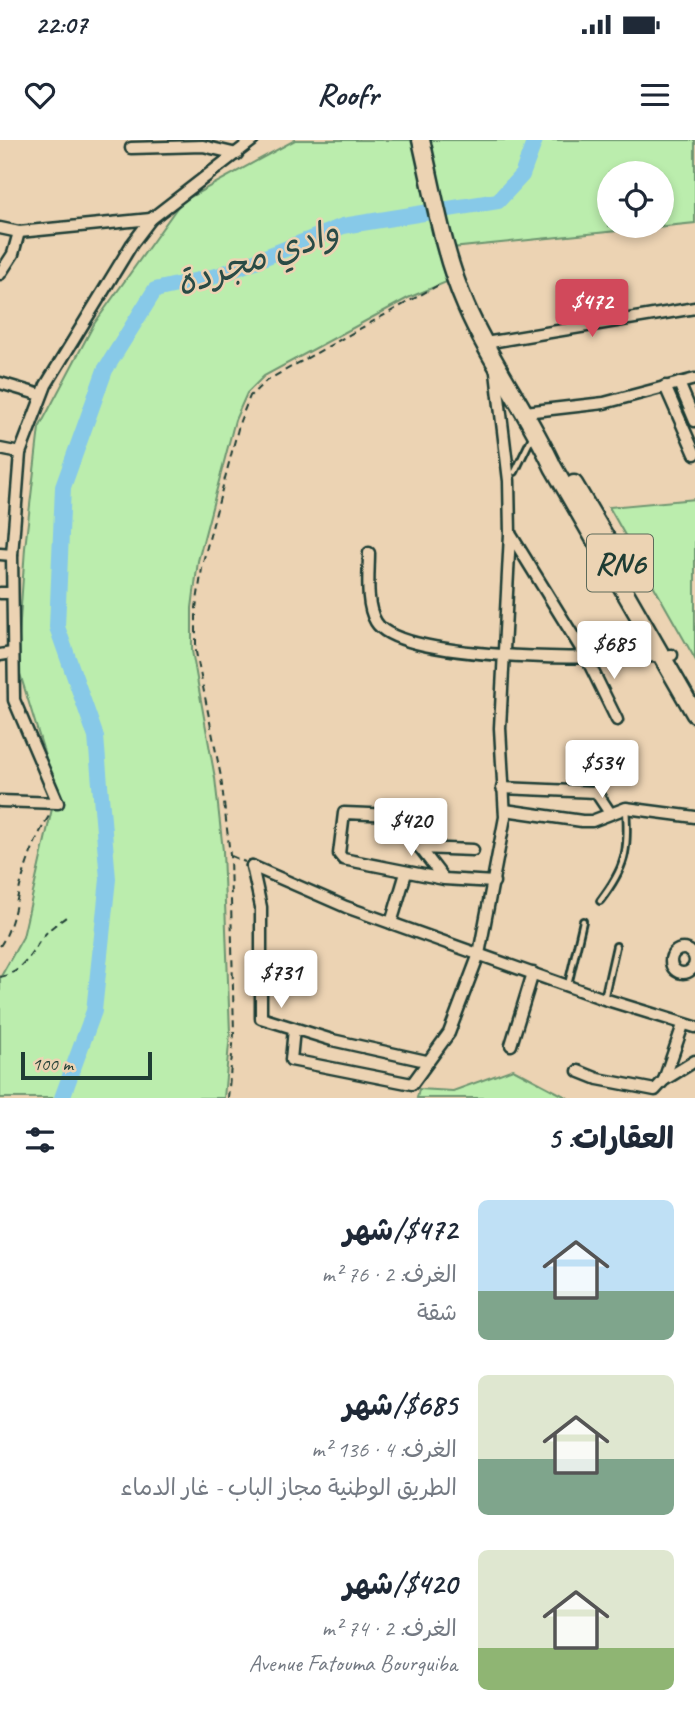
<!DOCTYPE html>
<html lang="ar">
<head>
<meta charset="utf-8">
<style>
  :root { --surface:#fff; --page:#f6f6f7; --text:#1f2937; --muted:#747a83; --accent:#d1495b }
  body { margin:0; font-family:Caveat,"Playpen Sans Arabic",sans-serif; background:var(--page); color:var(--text); direction:rtl; height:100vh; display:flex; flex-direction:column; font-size:26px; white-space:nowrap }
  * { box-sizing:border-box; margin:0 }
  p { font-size:23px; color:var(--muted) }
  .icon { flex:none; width:38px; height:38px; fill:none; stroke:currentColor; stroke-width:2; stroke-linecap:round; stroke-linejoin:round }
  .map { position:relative; height:958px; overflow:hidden; direction:ltr }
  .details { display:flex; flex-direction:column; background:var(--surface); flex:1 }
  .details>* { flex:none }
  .fabs { position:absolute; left:597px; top:21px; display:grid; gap:14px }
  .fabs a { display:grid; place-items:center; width:77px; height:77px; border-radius:50%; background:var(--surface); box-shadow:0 4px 10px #0003; font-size:35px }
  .scale { position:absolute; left:21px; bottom:18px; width:131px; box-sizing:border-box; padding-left:7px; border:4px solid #1f3d34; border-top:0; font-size:19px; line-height:24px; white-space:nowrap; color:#1f3d34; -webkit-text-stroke:5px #ecd3b3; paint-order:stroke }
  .price { position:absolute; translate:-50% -60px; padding:0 16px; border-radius:7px; background:#fff; color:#222; font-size:23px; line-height:46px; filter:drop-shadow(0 2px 4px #0008) }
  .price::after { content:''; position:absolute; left:50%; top:42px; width:21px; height:16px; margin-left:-10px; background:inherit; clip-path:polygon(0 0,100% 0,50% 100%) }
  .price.active { background:var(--accent); color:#fff }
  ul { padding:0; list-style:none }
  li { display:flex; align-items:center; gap:21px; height:175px; padding:0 21px }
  li span { display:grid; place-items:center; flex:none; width:196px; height:140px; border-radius:10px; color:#555 }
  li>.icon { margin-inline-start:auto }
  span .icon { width:84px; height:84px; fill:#fffc; stroke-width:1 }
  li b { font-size:30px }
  h2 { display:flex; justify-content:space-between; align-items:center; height:84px; padding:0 21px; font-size:30px }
  .status { display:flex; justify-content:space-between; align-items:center; height:49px; padding:0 35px; background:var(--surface); direction:ltr }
  .status svg { height:19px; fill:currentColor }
  header { display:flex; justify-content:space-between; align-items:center; height:91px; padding:0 21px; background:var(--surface); font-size:32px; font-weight:600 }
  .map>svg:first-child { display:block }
  .green { fill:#bbedad; stroke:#6d9570; stroke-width:2; fill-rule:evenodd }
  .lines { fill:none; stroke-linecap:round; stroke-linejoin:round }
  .river { stroke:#87c9e8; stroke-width:16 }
  .lane-casing { stroke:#1f3d34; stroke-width:10 }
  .street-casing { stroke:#1f3d34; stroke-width:15 }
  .primary-casing { stroke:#1f3d34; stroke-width:21 }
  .path { stroke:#1f3d34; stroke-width:2; stroke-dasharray:7 5; stroke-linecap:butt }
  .lane { stroke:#ecd3b3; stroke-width:4.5 }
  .street { stroke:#ecd3b3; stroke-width:10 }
  .primary { stroke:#ecd3b3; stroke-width:16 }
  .labels { text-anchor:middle; stroke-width:5; stroke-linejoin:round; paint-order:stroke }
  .shield { fill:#ecd3b3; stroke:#5c6a5a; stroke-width:2 }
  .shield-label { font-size:32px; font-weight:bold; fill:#1f3d34 }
  .water-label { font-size:35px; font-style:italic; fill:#294b46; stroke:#ecd3b3 }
</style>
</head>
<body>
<div class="status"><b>22:07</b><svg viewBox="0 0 49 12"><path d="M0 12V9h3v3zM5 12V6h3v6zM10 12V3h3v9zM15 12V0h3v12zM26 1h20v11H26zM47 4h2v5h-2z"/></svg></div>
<header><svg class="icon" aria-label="menu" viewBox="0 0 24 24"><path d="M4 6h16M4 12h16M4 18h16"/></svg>Roofr<svg class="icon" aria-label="heart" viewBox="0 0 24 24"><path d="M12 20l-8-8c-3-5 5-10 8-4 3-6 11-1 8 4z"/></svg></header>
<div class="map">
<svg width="695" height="958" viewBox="0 0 695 958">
  <rect width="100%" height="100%" fill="#ecd3b3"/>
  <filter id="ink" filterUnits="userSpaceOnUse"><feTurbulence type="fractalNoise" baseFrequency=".0143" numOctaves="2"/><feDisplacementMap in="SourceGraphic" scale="14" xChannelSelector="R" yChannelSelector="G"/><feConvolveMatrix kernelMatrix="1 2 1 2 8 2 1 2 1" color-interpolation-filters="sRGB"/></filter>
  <g filter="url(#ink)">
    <g class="green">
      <path d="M295,0H695V83L442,109L449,141L408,158L264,236L247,253L235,280L198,421L192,468V511L215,638L223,711L230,893L224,958H0V838L23,797L56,651L17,524L25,408L39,288L94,184L181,62ZM609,33H662V86H609Z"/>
      <path d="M695,359V519L609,367Z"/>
      <path d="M513,929L568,958H417L419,949L453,951Z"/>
    </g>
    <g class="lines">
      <path class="river" d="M62,958L94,871L108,739L96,597L57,487L63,347L105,230L155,150L220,135L343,86L498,61L522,35L535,0"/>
      <defs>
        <g id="lane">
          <path d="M515,332L532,297"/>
          <path d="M600,761C626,727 629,711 626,668"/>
          <path d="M568,845L583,781"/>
          <path d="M604,859L616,806"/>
        </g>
        <g id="street">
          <path d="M131,8L203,6L237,14"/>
          <path d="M0,88L19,92L151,79"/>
          <path d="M0,134L13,114L19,92"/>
          <path d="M485,203L695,168"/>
          <path d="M0,243L41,255"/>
          <path d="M679,243L695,281"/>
          <path d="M665,246L695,314"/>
          <path d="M525,272L604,263L695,239"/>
          <path d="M0,309L20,313"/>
          <path d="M511,395L585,515L617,580"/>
          <path d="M369,413C369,433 365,464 376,482C401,524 623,519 672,515"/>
          <path d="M0,414L12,415"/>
          <path d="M0,453H12"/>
          <path d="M0,515L12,513"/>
          <path d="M502,648L596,652L610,673"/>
          <path d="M0,661L58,663L14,560L12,415L20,313L46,245L132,104L151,79L253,0"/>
          <path d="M505,670L582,681H592L626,668L695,677"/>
          <path d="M420,708L473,710"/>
          <path d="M252,726L346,767L604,859L695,887"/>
          <path d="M252,726L261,767V878L332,900L426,921"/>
          <path d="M444,739L395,675L344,673L339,714L343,719L444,739L494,742"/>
          <path d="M391,783L406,733"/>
          <circle cx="683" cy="821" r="12"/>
          <path d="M294,889L291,920L412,944L449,893L479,814L505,677L500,588L510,394L509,341L496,232"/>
          <path d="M511,905L533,833"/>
          <path d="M578,931L598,939L655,950L664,940L695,921"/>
          <path d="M664,940L683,885"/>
        </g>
        <g id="primary">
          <path d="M421,0C434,55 443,114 466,166C490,222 528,272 553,327L695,574"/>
          <path d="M574,344L616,415"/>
        </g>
      </defs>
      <use href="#lane" class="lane-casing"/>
      <use href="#street" class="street-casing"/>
      <use href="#primary" class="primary-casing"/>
      <g class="path">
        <path d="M231,716L245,722"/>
        <path d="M0,806C13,787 15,765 21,743C28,719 37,694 51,673"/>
        <path d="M0,837C27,832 31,809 48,791C53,786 61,781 66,777"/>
        <path d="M228,958L234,894L230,715L221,637L196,512V468L203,422L240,281L250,256L266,241L442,143"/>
      </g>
      <use href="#lane" class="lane"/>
      <use href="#street" class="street"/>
      <use href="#primary" class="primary"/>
    </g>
  </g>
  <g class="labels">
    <rect class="shield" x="587" y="394.5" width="66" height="57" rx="5"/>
    <g class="shield-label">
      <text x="620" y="434">RN6</text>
    </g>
    <g class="water-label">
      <text transform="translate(257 117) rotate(-19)" y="12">وادي مجردة</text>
    </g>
  </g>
</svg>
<div class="fabs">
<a><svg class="icon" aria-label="locate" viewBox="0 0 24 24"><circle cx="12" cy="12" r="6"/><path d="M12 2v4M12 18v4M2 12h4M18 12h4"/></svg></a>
</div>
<div class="scale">100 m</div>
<b class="price active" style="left:592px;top:199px">$472</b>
<b class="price" style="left:614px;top:541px">$685</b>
<b class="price" style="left:602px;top:660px">$534</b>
<b class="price" style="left:411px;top:718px">$420</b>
<b class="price" style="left:281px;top:870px">$731</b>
</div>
<section class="details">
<h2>العقارات: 5<svg class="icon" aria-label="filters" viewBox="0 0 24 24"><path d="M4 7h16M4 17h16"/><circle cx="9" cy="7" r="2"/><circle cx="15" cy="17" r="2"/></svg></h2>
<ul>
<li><span style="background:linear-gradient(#bfe0f5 65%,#7fa58c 0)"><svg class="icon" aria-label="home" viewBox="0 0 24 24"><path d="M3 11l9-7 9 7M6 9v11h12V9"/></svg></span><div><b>$472/شهر</b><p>الغرف: 2 · 76 m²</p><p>شقة</p></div></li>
<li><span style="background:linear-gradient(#dfe7d0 60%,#7fa58c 0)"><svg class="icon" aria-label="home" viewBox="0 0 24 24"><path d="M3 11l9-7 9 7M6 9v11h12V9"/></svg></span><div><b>$685/شهر</b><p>الغرف: 4 · 136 m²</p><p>الطريق الوطنية مجاز الباب - غار الدماء</p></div></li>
<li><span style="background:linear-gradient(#dfe7d0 70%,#8fb573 0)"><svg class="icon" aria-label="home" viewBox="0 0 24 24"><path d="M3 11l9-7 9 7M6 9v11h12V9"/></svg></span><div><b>$420/شهر</b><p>الغرف: 2 · 74 m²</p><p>Avenue Fatouma Bourguiba</p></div></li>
</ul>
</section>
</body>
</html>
